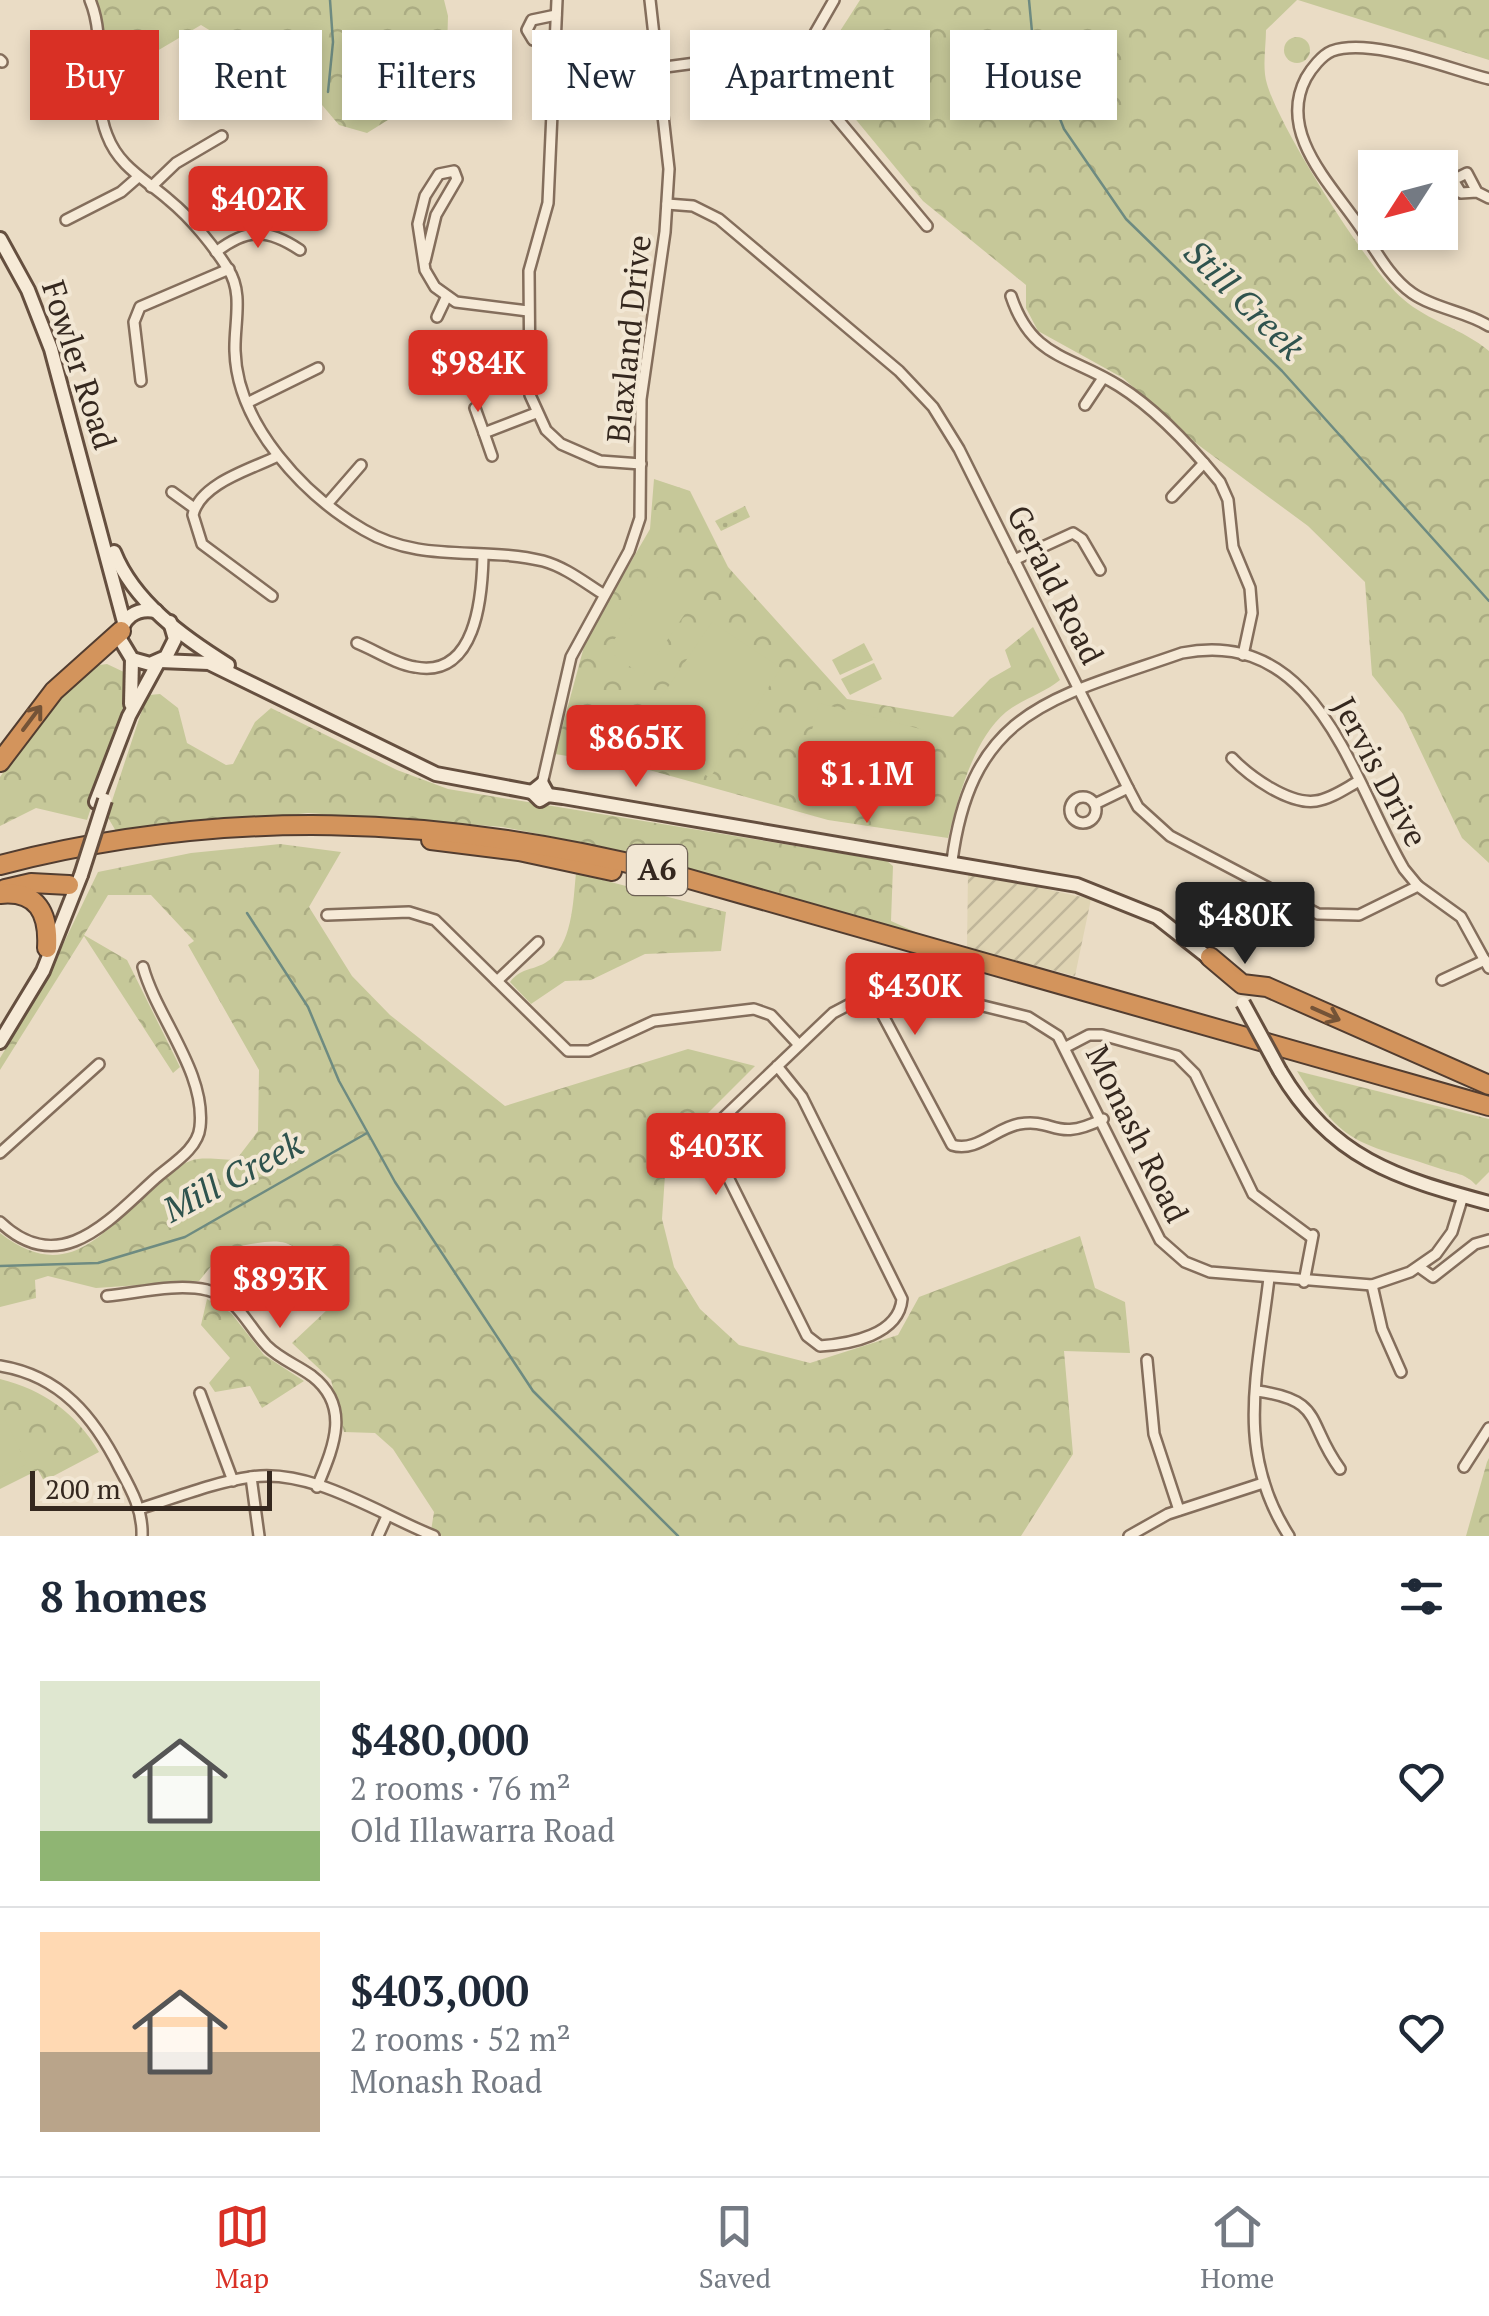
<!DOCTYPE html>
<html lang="en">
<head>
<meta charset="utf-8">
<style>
  :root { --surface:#fff; --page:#f6f6f7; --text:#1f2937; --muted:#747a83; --line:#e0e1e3; --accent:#d93025 }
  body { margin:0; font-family:"PT Serif",serif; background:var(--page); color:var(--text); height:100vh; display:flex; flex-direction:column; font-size:38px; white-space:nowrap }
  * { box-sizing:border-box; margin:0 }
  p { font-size:32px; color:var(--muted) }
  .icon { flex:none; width:55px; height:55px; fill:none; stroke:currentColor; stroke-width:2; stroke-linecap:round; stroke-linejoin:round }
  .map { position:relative; height:1536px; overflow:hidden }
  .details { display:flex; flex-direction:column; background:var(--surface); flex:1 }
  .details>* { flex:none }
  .banner { position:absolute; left:30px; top:30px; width:1430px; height:90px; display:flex; gap:20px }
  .needle { width:65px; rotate:234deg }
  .buttons { position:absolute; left:1358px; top:150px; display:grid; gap:20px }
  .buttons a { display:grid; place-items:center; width:100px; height:100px; border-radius:0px; background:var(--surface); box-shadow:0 5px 15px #0003; font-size:50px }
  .scale { position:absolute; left:30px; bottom:25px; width:242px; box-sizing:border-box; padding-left:10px; border:5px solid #35281f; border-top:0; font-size:28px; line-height:35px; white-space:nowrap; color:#35281f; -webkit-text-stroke:8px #f2e7d4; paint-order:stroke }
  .price { position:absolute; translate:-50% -85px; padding:0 22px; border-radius:10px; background:var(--accent); color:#fff; font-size:32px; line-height:65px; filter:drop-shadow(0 2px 5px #0008) }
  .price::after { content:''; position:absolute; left:50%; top:60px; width:30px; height:22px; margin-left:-15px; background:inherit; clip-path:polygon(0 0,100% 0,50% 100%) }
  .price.selected { background:#222; color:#fff }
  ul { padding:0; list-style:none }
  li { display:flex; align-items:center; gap:30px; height:250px; padding:0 40px }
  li+li { border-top:2px solid var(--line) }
  li span { display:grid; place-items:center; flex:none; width:280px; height:200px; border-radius:0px; color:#555 }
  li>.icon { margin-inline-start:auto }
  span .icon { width:120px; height:120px; fill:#fffc; stroke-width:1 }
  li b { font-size:42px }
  h2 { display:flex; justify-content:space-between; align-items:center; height:120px; padding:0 40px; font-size:42px }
  .pill { padding:0 35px; border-radius:0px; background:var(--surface); box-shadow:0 5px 15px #0003; font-size:35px; line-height:90px }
  .pill.selected { background:var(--accent); color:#fff }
  .menu { display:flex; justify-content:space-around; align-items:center; height:140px; border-top:2px solid var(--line); background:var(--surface); font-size:28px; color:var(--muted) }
  .menu a { display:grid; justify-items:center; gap:5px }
  .menu .selected { color:var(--accent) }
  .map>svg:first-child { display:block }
  .farmland { fill:url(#farmland-furrows) }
  .grass { fill:url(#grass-dots) }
  .forest { fill:url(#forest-crowns) }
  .pitch { fill:#c6c899 }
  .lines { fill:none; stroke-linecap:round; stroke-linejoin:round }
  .stream { stroke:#6e8b81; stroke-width:2.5 }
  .street-casing { stroke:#846e5c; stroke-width:14 }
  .secondary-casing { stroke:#654f3f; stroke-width:18 }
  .highway-casing { stroke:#523d30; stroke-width:22 }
  .street { stroke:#f6ead7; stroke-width:9 }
  .secondary { stroke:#f6ead7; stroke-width:12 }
  .highway { stroke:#d3945c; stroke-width:18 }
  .secondary-bridge-casing { stroke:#654f3f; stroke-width:18; stroke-linecap:butt }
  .secondary-bridge { stroke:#f6ead7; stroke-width:12 }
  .oneway { stroke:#745337 }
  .labels { text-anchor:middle; stroke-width:8; stroke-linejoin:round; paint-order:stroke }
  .shield { fill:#f2e7d4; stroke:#6e6155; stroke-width:2.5 }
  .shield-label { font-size:30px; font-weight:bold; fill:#35281f }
  .street-label { font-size:32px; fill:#35281f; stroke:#f2e7d4 }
  .water-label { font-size:35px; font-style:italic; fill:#2f534e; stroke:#f2e7d4 }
</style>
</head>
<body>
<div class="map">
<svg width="1489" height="1536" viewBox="0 0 1489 1536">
  <defs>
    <pattern id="farmland-furrows" width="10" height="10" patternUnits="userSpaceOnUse" patternTransform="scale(2.5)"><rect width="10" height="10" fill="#dfd4b3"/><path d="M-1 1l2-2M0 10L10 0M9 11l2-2" fill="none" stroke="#c0b69a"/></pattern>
    <pattern id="grass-dots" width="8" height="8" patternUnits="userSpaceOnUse" patternTransform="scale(2.5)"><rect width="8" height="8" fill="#c6c899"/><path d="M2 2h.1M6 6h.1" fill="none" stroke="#abac83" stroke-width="1.8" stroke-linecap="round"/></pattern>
    <pattern id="forest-crowns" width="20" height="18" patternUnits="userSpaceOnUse" patternTransform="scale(2.5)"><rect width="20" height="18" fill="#c6c899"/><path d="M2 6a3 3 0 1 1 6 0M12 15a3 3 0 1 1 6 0" fill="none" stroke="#abac83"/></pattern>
  </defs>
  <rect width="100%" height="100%" fill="#eadcc5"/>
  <path class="farmland" d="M968,872L1091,899L1075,976L967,948Z"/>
  <path class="grass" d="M745,506L750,517L721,531L715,521Z"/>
  <g class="forest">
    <path d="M96,0H444L448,16L446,84L367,133L339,125L311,92L201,25L108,80Z"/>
    <path d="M860,0H1297L1266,30C1266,47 1262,68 1267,84C1279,127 1369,271 1403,299C1428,321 1463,329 1489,351V863L1462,838L1403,714L1372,675L1365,582L1308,526L1197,444L1123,378L1038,331L1026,308V285L923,201L815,70Z"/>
    <path d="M1298,0H1489V60Z"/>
    <circle cx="1297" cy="50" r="13"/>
    <path d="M654,479L690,491L728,567L847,699L953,717L990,679L1011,667L1005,650L1033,627L1060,680C1044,693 1023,699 1006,712C973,740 958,798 948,838L828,820L642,768L555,754L586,639L650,529Z"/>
    <path d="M107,664L126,673L129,692L87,820L36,808L0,826V777L61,690L91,666Z"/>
    <path d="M160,694L178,708L187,743L226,765L233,764L255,722L271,708L397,770L448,789L887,861L893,866L891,921L931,939L614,849L503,827L308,813L117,833L107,816L142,710L149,695Z"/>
    <path d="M280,844L341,852L309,907L352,976L390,1015L505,1106L688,1049L755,1066L674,1147L665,1175L662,1219L674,1267L700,1309L739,1345L810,1363L898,1335L919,1297L1080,1236L1095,1288L1125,1302L1130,1353L1064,1351L1073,1454L1021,1536H442L431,1531L434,1512L393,1449L375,1433L344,1432L331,1380L292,1343L328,1309L332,1288C289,1235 292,1236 225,1249L199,1281L96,1288L48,1276L35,1280L36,1298L0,1307V1233C89,1303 126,1185 190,1161C202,1156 223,1160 236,1160L258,1131L259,1070L188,945L194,941L151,895H108L84,935L127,960L180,1067L173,1073L84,936L0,1070V1058L40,992L98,872L191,853Z"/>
    <path d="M576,873L726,912L721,951L645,954L591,980L565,981L531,1004L510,982C521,968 530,971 545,963C573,947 573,901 576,873Z"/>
    <path d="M1297,1071L1489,1119V1172L1476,1185C1465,1173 1456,1174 1441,1169C1361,1141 1345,1151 1297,1071Z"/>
    <path d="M207,1299L231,1313L264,1355L304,1381L262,1408L250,1386L215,1392L209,1383L230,1358L201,1325Z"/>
    <path d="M0,1379C44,1390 76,1413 99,1452L44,1481L38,1470L0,1489Z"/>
    <path d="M1489,1458V1536H1466L1487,1462Z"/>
  </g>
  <g class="pitch">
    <path d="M662,571L697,596L643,676L607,650Z"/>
    <path d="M712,622L781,668L710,778L639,730Z"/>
    <path d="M864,643L873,660L840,675L832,660Z"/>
    <path d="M874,663L882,679L850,695L841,679Z"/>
    <path d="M819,703L936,733L916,814L798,784Z"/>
    <path d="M0,1410L27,1464L0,1477Z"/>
  </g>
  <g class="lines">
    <g class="stream">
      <path d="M1029,0L1034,53L1064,129L1126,219L1282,371L1489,601"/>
      <path d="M328,92L333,42L330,0"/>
      <path d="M247,913L308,1007L339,1081L395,1182L533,1391L678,1536"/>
      <path d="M0,1266L98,1263L185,1237L367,1133"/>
    </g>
    <defs>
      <g id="street">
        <path d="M90,0C108,43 90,92 107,135C119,167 145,179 169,200C191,218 213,245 228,269C244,293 234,324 235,351C237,425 305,496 364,530C421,564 483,546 543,561C565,567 584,582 603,594"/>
        <path d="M557,0L548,203L529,271L530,395L546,430L561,444L600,461L641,464"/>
        <path d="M556,46L533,40L527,30L532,20L556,15"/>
        <path d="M0,60L2,62"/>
        <path d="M658,68L756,55L795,68L927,226"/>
        <path d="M795,68L834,0"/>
        <path d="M1489,79C1449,69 1371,37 1332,51C1322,55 1311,69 1306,78C1277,133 1331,184 1360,227C1375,249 1389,277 1412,293C1435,309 1465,311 1489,326"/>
        <path d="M151,187L176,163L222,136"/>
        <path d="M1477,192L1467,173L1453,180L1461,193L1477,192L1489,198"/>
        <path d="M667,204L693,206L719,219L899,371L933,407L959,449L1128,788L1138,807L1170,836L1318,914L1359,915L1418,886"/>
        <path d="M66,220L121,192L137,178"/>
        <path d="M216,252C247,228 267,228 300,250"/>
        <path d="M425,261L436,215L457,179L454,171L439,174L425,196L418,224L425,270L435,287L456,302L528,311"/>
        <path d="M1011,296C1032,359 1070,355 1119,386C1156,409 1192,448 1220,482L1228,500L1233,547L1250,588L1252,613L1243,655"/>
        <path d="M437,317L446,298"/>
        <path d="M141,381L134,322L140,307L229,269"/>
        <path d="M249,402L318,368"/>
        <path d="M1085,405L1103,378"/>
        <path d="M475,408L484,433"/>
        <path d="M492,456L484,433L536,413"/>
        <path d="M172,492L194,508"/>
        <path d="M1172,497L1204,463"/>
        <path d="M328,503L361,465"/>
        <path d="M1014,560L1073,533L1082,539L1100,570"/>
        <path d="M272,596L202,544L193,515C200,483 252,469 278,456"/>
        <path d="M357,643C375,650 395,664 415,667C476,679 482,597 483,557"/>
        <path d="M1232,758C1249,776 1289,805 1316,801C1331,799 1346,788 1359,781"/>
        <path d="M542,784L571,657L629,551L640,518L641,399L665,232L669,169L650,0"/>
        <circle cx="1083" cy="810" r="13"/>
        <path d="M1095,804L1128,788"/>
        <path d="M952,861C972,708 1054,698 1182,653C1318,626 1352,781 1404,869L1418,886L1461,917L1489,968"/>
        <path d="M327,915L409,912L435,920L568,1051H589L654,1021L754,1009L771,1015L799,1045"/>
        <path d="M1442,980L1485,960"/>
        <path d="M497,981L538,942"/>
        <path d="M871,993L952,1145C976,1153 996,1128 1019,1124C1056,1118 1054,1143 1103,1119"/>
        <path d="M1066,1047L1089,1035H1102L1177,1056L1195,1074L1253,1194L1311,1237"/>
        <path d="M777,1066L802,1097L902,1299C899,1335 850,1344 820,1346L807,1336L719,1159L716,1134L724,1117L833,1013L871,993L918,990L1028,1017L1058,1036L1160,1240L1185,1262L1210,1272L1372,1285L1410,1272L1436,1254L1452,1232L1463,1196"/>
        <path d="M0,1153L99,1064"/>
        <path d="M0,1222C61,1280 111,1218 156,1178C172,1164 198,1149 200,1127C206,1072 157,1018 143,967"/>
        <path d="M1419,1267L1433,1277L1475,1244L1489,1240"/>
        <path d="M1269,1278C1258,1374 1234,1450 1289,1536"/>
        <path d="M1304,1282L1313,1235"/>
        <path d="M1372,1285L1382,1329L1401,1372"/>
        <path d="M107,1296C138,1293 176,1283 207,1290C239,1298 246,1324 267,1346C280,1359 297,1365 312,1376C352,1407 333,1448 317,1487"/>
        <path d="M1147,1360L1154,1434L1179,1510"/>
        <path d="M0,1366C61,1376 94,1417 120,1469C132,1491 143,1511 142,1536"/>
        <path d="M1257,1391C1325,1400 1306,1423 1340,1469"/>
        <path d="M200,1393L233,1481"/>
        <path d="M1464,1467L1489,1428"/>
        <path d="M251,1477L259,1536"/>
        <path d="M139,1509C175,1498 214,1482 251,1477C312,1468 379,1514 434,1536"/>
        <path d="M378,1536L387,1516"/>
        <path d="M1129,1536L1168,1514L1260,1484"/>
      </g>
      <g id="secondary">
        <path d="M0,239L28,290L51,349L124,622"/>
        <path d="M114,552C134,602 183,637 228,665"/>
        <path d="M156,611C136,607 121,618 120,639L132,659L150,664L166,657L175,639L170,622"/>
        <path d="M160,661L209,663L436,774L532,792"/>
        <path d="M131,704L132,659"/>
        <path d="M532,792L540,800L548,795L563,797L1077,885L1157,917L1214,962"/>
        <path d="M532,792L542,784L548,795"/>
        <path d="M96,802L129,716L159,661"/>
        <path d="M0,1042L43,971L81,875"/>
        <path d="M1280,1071C1331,1158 1396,1178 1489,1203"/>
      </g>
      <g id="highway">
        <path d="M0,762L54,691L121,631"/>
        <path d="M431,840L519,851L612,871"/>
        <path d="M0,865C224,807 439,815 661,871L1489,1106"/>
        <path d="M5,889L31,883L69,885"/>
        <path d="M0,894C38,890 49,914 47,948"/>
        <path d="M1210,957L1242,984L1267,987L1489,1085"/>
      </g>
    </defs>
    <use href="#street" class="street-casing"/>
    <use href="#secondary" class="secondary-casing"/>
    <use href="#highway" class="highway-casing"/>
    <use href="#street" class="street"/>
    <use href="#secondary" class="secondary"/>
    <use href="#highway" class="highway"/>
    <defs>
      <g id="secondary-bridge">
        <path d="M81,875L105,800"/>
        <path d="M1243,1003L1280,1071"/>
      </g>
    </defs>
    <use href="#secondary-bridge" class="secondary-bridge-casing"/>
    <use href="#secondary-bridge" class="secondary-bridge"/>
  </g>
  <defs><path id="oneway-shaft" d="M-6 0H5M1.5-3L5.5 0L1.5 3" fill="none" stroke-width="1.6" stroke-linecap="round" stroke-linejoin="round" transform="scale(2.5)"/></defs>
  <g class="oneway">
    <use href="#oneway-shaft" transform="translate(32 718) rotate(-53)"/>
    <use href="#oneway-shaft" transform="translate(1326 1014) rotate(24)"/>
  </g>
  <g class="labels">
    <rect class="shield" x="627" y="845" width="60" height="50" rx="8"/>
    <g class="shield-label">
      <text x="657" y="880">A6</text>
    </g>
    <g class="street-label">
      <text transform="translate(629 339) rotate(-84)" y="11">Blaxland Drive</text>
      <text transform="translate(79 365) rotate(72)" y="11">Fowler Road</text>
      <text transform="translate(1055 585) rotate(63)" y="11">Gerald Road</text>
      <text transform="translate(1380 772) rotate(62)" y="11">Jervis Drive</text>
      <text transform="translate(1137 1134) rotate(64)" y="11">Monash Road</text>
    </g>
    <g class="water-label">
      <text transform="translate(1244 300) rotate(45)" y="12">Still Creek</text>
      <text transform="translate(233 1177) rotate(-28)" y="12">Mill Creek</text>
    </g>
  </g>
</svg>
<div class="buttons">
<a><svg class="needle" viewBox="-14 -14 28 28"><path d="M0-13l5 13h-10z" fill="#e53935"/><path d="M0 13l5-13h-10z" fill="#747a83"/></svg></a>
</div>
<div class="scale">200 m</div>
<b class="price" style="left:258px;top:251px">$402K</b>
<b class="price" style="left:478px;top:415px">$984K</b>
<b class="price" style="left:636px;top:790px">$865K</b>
<b class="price" style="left:867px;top:826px">$1.1M</b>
<b class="price selected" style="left:1245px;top:967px">$480K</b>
<b class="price" style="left:915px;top:1038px">$430K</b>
<b class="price" style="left:716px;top:1198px">$403K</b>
<b class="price" style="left:280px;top:1331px">$893K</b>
<div class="banner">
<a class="pill selected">Buy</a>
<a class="pill">Rent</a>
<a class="pill">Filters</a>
<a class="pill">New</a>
<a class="pill">Apartment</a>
<a class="pill">House</a>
</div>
</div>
<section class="details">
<h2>8 homes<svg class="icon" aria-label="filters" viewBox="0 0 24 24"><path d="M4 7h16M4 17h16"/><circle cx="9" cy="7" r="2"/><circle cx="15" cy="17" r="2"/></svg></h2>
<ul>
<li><span style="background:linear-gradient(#dfe7d0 75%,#8fb573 0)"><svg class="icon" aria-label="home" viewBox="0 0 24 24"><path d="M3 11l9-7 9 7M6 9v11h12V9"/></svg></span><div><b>$480,000</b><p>2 rooms · 76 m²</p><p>Old Illawarra Road</p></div><svg class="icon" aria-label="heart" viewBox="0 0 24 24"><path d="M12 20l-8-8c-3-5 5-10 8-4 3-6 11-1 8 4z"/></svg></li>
<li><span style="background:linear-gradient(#ffd9b3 60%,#b9a48a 0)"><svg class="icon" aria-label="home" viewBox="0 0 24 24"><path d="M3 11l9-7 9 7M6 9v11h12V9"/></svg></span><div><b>$403,000</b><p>2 rooms · 52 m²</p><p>Monash Road</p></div><svg class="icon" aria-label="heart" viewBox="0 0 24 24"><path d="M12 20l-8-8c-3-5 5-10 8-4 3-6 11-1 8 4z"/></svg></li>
</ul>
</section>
<nav class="menu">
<a class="selected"><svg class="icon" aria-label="map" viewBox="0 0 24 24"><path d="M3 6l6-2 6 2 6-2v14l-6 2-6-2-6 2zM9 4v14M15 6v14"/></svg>Map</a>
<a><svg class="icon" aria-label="saved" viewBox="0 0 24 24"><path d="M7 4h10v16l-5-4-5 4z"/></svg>Saved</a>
<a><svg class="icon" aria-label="home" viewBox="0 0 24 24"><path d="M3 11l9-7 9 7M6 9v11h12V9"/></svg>Home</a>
</nav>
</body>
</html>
